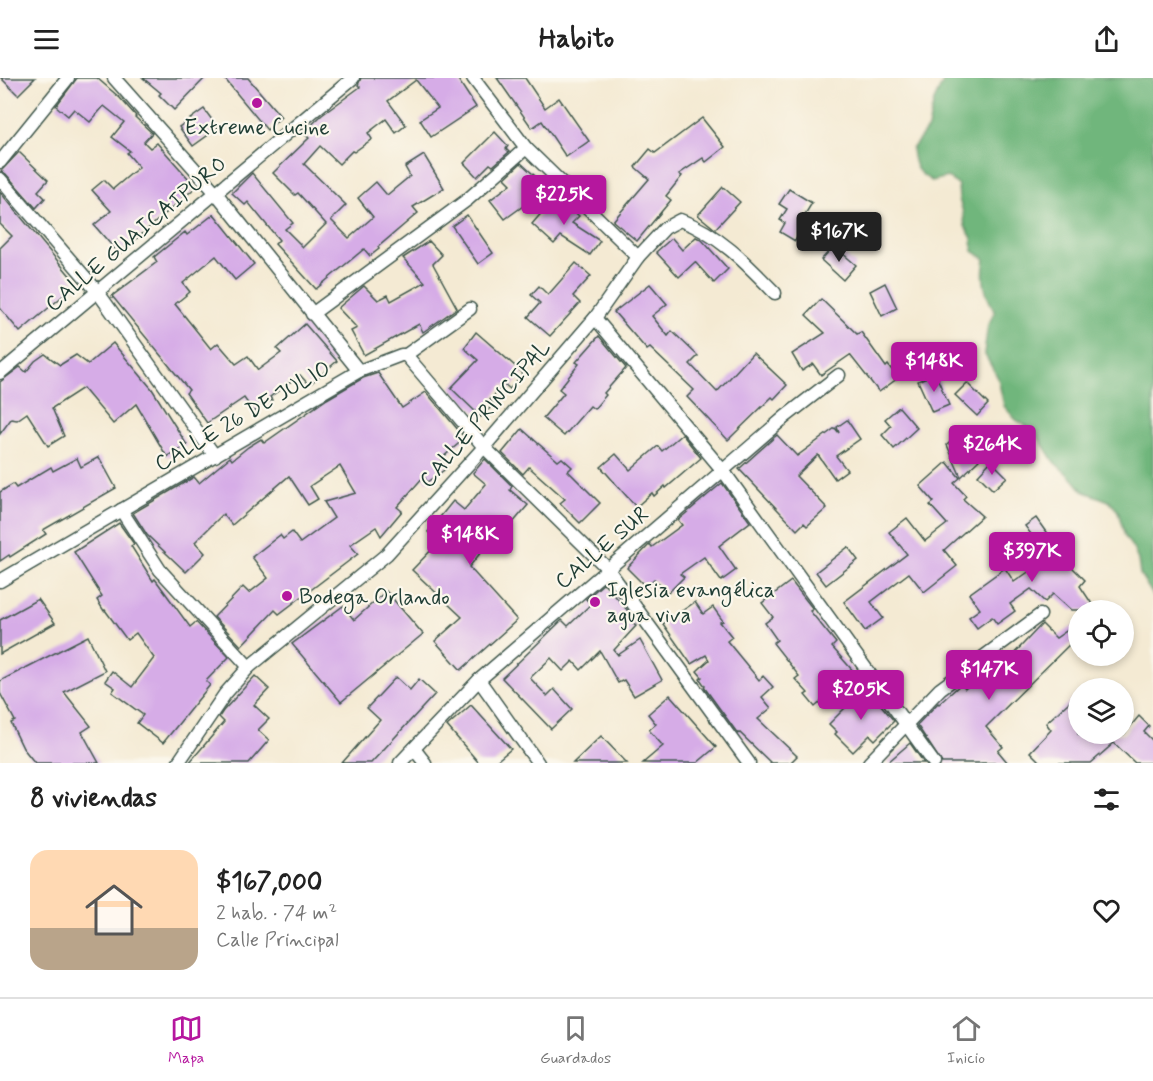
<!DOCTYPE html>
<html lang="es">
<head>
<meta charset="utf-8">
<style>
  :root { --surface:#fff; --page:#f2f2f2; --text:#222; --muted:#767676; --line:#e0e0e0; --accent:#b5179e }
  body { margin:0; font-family:Mynerve,sans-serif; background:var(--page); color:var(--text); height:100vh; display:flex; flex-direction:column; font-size:22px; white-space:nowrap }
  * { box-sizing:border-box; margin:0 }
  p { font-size:20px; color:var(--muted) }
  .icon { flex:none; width:33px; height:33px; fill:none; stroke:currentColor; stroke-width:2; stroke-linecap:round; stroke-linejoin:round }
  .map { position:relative; height:685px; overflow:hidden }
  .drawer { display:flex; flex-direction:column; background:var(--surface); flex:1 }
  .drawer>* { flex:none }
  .buttons { position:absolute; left:1068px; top:522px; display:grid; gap:12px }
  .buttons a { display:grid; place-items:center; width:66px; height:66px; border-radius:50%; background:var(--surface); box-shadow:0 3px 9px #0003; font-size:30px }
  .price { position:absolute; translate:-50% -51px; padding:0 14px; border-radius:6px; background:var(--accent); color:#fff; font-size:20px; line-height:39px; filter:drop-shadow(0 2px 3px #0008) }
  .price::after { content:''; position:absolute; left:50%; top:36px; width:18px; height:14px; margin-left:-9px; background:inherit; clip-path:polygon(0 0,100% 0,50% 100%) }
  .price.current { background:#222; color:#fff }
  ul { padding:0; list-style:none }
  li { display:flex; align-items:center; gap:18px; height:150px; padding:0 30px }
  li+li { border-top:2px solid var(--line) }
  li span { display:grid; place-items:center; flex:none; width:168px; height:120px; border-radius:18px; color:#555 }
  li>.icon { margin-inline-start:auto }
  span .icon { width:72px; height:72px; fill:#fffc; stroke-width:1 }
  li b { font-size:26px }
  h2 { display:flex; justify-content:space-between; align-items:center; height:72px; padding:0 30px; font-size:26px }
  header { display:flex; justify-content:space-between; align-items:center; height:78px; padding:0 30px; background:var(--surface); font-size:27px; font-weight:700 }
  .tab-bar { display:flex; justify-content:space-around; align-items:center; height:84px; border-top:2px solid var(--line); background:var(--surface); font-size:16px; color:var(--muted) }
  .tab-bar a { display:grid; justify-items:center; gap:3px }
  .tab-bar .current { color:var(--accent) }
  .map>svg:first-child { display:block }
  .forest { fill:#6fb67b; stroke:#477a58; stroke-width:1.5 }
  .building { fill:#d6ace7 }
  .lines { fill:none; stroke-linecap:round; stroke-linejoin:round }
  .minor-casing { stroke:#3f574c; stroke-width:15 }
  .minor { stroke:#fff; stroke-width:12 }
  .poi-dot { fill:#b5179e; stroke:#fbf7ec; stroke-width:2 }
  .labels { text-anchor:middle; stroke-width:4.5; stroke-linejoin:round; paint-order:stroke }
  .poi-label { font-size:22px; fill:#1f3d34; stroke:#fbf7ec; text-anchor:start }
  .street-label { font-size:22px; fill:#1f3d34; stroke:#fbf7ec }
</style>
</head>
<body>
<header><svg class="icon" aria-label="menu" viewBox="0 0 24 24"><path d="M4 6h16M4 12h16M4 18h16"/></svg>Habito<svg class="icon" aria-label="share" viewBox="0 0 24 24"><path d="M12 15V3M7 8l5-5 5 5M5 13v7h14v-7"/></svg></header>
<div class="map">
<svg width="1153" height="685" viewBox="0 0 1153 685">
  <rect width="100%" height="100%" fill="#fbf7ec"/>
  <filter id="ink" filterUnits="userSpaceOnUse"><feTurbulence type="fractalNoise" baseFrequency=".0167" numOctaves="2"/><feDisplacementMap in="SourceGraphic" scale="12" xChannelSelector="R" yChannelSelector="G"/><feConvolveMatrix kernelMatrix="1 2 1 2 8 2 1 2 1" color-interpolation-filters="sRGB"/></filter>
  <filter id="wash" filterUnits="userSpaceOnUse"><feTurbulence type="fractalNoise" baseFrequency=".008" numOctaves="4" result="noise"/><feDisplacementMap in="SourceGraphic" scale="24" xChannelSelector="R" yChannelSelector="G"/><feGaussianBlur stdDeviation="1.35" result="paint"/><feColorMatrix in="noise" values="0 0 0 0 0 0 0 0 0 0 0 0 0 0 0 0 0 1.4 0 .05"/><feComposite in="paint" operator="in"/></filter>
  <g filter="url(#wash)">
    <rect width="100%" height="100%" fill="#f4ead3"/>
    <path class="forest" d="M945,0H1153V517L1140,496L1138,482L1133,470L1125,459L1118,433L1109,423L1083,413L1074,402L1054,384L1038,359L1028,349L1016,342L1004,328L998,300L984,275L988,247L995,234C985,216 981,202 985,181L973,173L972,160L965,148L963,134L959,121L958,107L947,99L932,103C916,94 914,89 912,71L928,50L934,23Z"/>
    <g id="blocks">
      <g class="building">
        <path d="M1,0H35L18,17Z"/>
        <path d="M77,0H97L120,20L136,38L135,39L152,55L144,64L150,70L157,65L196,109L119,176L94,147L111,133L92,112L104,102L113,111L139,89L127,75L130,73L112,59L124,44L104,28L90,44L74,31L68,38L56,28Z"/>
        <path d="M143,0H205L174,32L159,17L161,15Z"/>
        <path d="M224,0H248L281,39L267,52Z"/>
        <path d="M361,0H457L476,29L431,59L420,42L438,30L416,2L388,23L406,47L396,55L386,41L368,55L372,61L354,74L352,73L339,86L320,68L304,86L346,127L331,142L349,160L373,139L358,120L376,104L387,117L410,98L405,89L424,77L444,110L413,129L418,135L378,169L379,171L370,178L364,171L316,211L275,166L279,162L248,124L245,127L232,115L252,95L293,145L285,151L303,169L326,146L298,115L295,117L273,95L309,60L303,55L322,37L360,9L358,7Z"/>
        <path d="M497,0H525L545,30L559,20L589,63L566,79L542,43L532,50Z"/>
        <path d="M204,31L218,50L193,68L179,49Z"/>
        <path d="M702,40L725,69L706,84L703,80L679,96L682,98L666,118L671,122L637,163L613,143L649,101L635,89L650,71L655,75Z"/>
        <path d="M495,54L508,68L506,71L509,74L493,88L490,86L477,99L464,85Z"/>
        <path d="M19,74L48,102L38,113L45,120L36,130L6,96L1,93Z"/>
        <path d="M521,85L548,110L505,141L490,122L511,106L505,100Z"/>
        <path d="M723,109L740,124L715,151L698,137Z"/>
        <path d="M789,111L812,125L804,138L809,141L795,163L780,154L785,145L780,142L787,131L779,126Z"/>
        <path d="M0,114L77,206L20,254L0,230V170L12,158L0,146Z"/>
        <path d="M556,118L579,138L572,145L600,163L590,177L561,158L554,166L532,146Z"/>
        <path d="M214,136L254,186L235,202L216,178L183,205L190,214L175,226L211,271L218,265L236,286L248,278L258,292L281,275L277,271L305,246L337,283L309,307L300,297L270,319L272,322L254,334L244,320L207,345L186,315L189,312L112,218L157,184L154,179L185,154L187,157Z"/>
        <path d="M467,137L493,175L478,186L452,148Z"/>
        <path d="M696,159L702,162L728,191L714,205L695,184L679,199L656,174L672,160L682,172Z"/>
        <path d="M429,163L442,177L433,186L457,230L423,254L419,246L364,277L351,253L357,250L338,230L364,208L378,222L388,217L391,223L425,204L403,180Z"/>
        <path d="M834,168L856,187L843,202L821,182Z"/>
        <path d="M576,185L591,198L573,218L580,225L550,258L528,239L540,225L531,217L539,208L548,217Z"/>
        <path d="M885,205L897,230L882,238L870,213Z"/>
        <path d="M650,206L667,226L652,238L668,258L672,253L698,278L690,286L717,314L753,275L787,307L774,321L772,319L728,362L687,319L694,312L650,270L647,272L614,234Z"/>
        <path d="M821,221L857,256L861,254L886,289L888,287L898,300L879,314L850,277L821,297L813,286L802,293L792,276L825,255L806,237Z"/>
        <path d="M476,254L523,295L510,311L504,306L490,322L494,326L481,339L451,310L478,282L464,270Z"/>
        <path d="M599,258L626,290L604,315L606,317L594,331L590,328L564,358L543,340L564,315L559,311L579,286L576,284Z"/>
        <path d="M113,265L152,311L187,367L167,379L136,326L113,346L83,310L52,330L64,358L48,368L27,335L17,342L11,341L0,356V304L20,289L26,294L35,283L45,276L60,287L76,277L88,286Z"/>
        <path d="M378,295L402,330L426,314L465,360L441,381L447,390L427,404L424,398L397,429L402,433L381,458L376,449L350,467L358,476L279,536L275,532L241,568L214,539L243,509L249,515L268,500L252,479L280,457L283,461L292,454L300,465L334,440L324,424L356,415L340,388L310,408L318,421L308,427L289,398L232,447L223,436L195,464L205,475L186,494L147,457L133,435L194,399L199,405L230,379L232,382L248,369L261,361L264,365L327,321L363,300Z"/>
        <path d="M935,295L949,327L932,334L918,303Z"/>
        <path d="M967,305L988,326L977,338L955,317Z"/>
        <path d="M899,329L917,350L894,371L882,357L891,348L885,341Z"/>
        <path d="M847,342L860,361L836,378L847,392L835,401L818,377L796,398L827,430L807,448L804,445L797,452L739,391L777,357L797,378L835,350L839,355L837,349Z"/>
        <path d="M522,351L558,383L562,380L572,389L568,393L600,425L580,445L560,425L565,421L529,389L523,396L502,375Z"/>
        <path d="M682,356L701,380L666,410L665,408L654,418L652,415L636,429L601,389L616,376L630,392L658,368L662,373Z"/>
        <path d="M957,358L979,382L961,399L947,367Z"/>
        <path d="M99,379L116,410L43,452L46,456L10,479L9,477L0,483V414L13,406L16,410L51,389L53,393L77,380L81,389Z"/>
        <path d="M485,381L512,408L510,412L528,427L512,446L507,442L469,489L517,542L461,592L435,563L462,539L412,492L439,464L428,454L453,423L464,432L486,406L473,395Z"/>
        <path d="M991,383L1007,399L993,412L978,397Z"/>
        <path d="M947,384L960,400L954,405L966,418L963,421L982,438L944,472L957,488L924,514L909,495L871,524L883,540L865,553L844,524L907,476L889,454L907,440L925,463L947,446L930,427L934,424L920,408Z"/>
        <path d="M722,405L750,444L719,468L736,492L721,503L704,479L680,496L684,499L668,515L654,501L646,509L627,490L650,466L652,469L682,447L678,442Z"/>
        <path d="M1036,440L1067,484L1085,502L1080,508L1096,532H1071L1053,516L1045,524L1031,511L1010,526L1015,533L997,546L992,539L977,550L969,539L980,531L969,516L1005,490L1014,504L1044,483L1032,466L1036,463L1025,448Z"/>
        <path d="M119,445L134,466L131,468L153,503L155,501L190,549L196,544L229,579L206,603L210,607L163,665L137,645L143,637L112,614L115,610L105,603L112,593L132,609L154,580L136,555L127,562L105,532L104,533L97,522L102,518L74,474Z"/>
        <path d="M848,469L858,482L826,507L816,494Z"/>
        <path d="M791,503L813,531L810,533L836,565L832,569L854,594L815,629L805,617L808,615L795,601L799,598L773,565L777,562L765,545L773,539L762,525Z"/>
        <path d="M604,505L628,533L633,540L630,542L636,548L614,572L618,577L640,562L662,602L634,618L624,602L618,605L600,573L581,592L573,583L563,593L551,580L530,600L547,618L554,611L572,631L551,651L502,600L562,542L568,548L591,526L586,521Z"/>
        <path d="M386,513L423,556L341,624L292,566L343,528L354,542Z"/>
        <path d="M38,521L55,545L0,576V542Z"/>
        <path d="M695,524L703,536L713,529L723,543L720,544L732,559L727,563L759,602L763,598L773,609L762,619L771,630L758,641L797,678L790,685H771L740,655L738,656L704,609L705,608L700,601L702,599L697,593L709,582L706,577L691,586L663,546Z"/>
        <path d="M1078,545V558L986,649L1003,669L998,673L1008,685H942L917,647L938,625L939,626L961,606L965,611L1001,576L1007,583L1042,546L1056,560Z"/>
        <path d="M88,558L105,593L64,614L91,648L82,654L99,685H35L23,670L11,645L15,643L0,615V603Z"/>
        <path d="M255,598L269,611L254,627L269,641L258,652L269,662L249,685H189L224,644L219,639L223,633Z"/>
        <path d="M396,599L410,612L419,601L435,616L371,685H342L380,642L367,630Z"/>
        <path d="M866,609L894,643L875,662L870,657L853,674L835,656L837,654L829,646Z"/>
        <path d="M1078,616V656H1124L1139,638L1149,648L1144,654L1153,663V685H1135L1114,665L1091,685H1041L1030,674L1051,652L1046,645Z"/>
        <path d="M670,617L716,669L697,685H643L663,668L649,652L656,646L648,636Z"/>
        <path d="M471,627L511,671L494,685H479L447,648Z"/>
        <path d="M601,658L627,685H573Z"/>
        <path d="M910,665L924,685H887Z"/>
      </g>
    </g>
  </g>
  <g filter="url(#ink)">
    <use href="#blocks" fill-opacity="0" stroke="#3f574c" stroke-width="1.5"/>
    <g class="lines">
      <defs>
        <g id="minor">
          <path d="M114,0L216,115L359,293"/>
          <path d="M473,0L526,70L638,179"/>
          <path d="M0,84L68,0"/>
          <path d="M0,101L97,213L215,378"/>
          <path d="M312,236L467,122L526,70"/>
          <path d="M595,240L724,394L934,685"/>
          <path d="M406,277L470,231"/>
          <path d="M0,295L353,0"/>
          <path d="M121,432L160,492L249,589"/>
          <path d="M0,503L359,293L401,277H406L484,369L607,490L749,685"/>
          <path d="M479,602L538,685"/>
          <path d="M414,671L425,685"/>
          <path d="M178,685L225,616L249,589L387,476L484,369L595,240L638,179L665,150L680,142C719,156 748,187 775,215"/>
          <path d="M400,685L479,602L785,339L839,297"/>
          <path d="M869,685L940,611L1040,537"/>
        </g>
      </defs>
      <use href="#minor" class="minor-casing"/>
      <use href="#minor" class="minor"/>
    </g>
  </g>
  <g class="poi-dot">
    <circle cx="257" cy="25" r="6"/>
    <circle cx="287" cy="518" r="6"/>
    <circle cx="595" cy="524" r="6"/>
  </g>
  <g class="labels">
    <g class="poi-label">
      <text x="257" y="56" text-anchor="middle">Extreme Cucine</text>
      <text x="607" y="519">Iglesia evangélica<tspan x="607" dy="25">agua viva</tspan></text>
      <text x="299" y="526">Bodega Orlando</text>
    </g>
    <g class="street-label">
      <text transform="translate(135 155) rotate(-40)" y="8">CALLE GUAICAIPURO</text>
      <text transform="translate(484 335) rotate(-49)" y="8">CALLE PRINCIPAL</text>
      <text transform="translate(242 337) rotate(-30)" y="8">CALLE 26 DE JULIO</text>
      <text transform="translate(601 469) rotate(-40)" y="8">CALLE SUR</text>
    </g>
  </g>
</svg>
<div class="buttons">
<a><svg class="icon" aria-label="locate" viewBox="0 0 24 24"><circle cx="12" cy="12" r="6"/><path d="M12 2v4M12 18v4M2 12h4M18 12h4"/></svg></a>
<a><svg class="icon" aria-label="layers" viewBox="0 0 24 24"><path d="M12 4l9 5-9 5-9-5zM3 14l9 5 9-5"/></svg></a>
</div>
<b class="price" style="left:564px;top:148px">$225K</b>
<b class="price current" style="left:839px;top:185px">$167K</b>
<b class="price" style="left:934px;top:315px">$148K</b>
<b class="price" style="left:992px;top:398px">$264K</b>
<b class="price" style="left:470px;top:488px">$148K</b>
<b class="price" style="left:1032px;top:505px">$397K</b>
<b class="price" style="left:989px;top:623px">$147K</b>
<b class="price" style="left:861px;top:643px">$205K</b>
</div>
<section class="drawer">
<h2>8 viviendas<svg class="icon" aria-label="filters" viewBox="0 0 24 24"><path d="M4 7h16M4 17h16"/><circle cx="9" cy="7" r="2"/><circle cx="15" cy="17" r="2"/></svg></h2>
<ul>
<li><span style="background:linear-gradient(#ffd9b3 65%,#b9a48a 0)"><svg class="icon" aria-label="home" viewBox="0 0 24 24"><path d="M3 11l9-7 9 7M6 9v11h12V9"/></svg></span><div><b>$167,000</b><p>2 hab. · 74 m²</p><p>Calle Principal</p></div><svg class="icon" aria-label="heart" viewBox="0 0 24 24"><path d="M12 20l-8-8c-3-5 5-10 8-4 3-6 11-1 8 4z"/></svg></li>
</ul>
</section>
<nav class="tab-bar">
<a class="current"><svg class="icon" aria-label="map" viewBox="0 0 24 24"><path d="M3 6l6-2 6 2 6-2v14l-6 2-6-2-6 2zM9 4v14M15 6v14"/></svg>Mapa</a>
<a><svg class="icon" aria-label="saved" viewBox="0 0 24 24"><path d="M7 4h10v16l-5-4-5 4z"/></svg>Guardados</a>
<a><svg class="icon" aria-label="home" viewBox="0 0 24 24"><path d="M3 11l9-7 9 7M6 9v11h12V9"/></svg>Inicio</a>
</nav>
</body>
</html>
